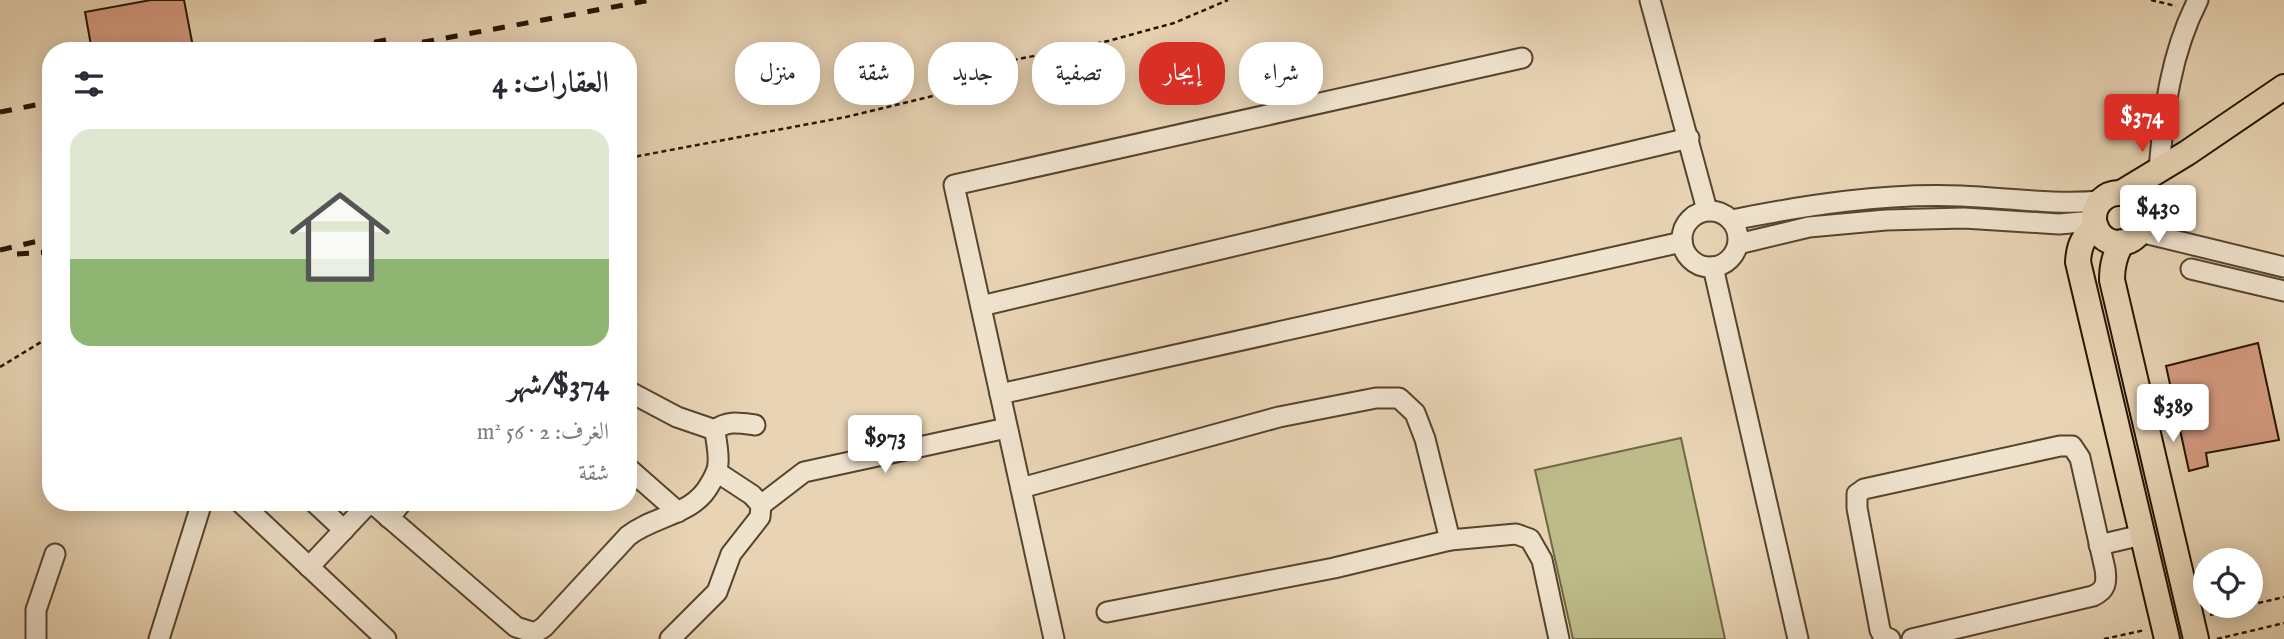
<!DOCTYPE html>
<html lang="ar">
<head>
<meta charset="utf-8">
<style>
  :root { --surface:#fff; --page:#f7f7f7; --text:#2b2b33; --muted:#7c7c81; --accent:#d93025 }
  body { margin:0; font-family:"IM FELL English",Amiri,serif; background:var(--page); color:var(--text); direction:rtl; height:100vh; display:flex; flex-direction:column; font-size:26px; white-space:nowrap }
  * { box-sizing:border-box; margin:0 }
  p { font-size:23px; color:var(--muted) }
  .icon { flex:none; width:38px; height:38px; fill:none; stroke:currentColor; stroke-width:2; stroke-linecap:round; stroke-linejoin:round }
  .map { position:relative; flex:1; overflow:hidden; direction:ltr }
  .details { position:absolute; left:42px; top:42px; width:595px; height:469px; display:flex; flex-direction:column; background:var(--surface); border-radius:28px; box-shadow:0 4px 18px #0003; direction:rtl }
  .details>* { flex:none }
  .banner { position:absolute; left:658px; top:42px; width:665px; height:63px; direction:rtl; display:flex; gap:14px }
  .fabs { position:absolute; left:2193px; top:548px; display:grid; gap:14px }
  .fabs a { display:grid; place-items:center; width:70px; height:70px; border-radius:50%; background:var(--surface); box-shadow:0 4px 18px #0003; font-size:35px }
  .price { position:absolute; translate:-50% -60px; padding:0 16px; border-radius:7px; background:#fff; color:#222; font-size:23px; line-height:46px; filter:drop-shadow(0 2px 4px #0008) }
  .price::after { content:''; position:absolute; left:50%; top:42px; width:21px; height:16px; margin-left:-10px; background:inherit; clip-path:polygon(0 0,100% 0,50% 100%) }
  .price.selected { background:var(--accent); color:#fff }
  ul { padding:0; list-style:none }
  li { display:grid; align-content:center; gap:14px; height:371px; padding:0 28px }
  li span { display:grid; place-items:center; height:217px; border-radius:21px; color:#555 }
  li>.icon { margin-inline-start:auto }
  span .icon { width:126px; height:126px; fill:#fffc; stroke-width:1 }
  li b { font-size:30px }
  h2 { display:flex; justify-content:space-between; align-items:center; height:84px; padding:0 28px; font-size:30px }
  .pill { padding:0 24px; border-radius:28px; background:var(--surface); box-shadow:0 4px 18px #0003; font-size:24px; line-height:63px }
  .pill.selected { background:var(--accent); color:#fff }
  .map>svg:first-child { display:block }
  .park { fill:#bdbb89; stroke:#716844; stroke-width:2 }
  .building { fill:#d69b82; stroke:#251400; stroke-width:2 }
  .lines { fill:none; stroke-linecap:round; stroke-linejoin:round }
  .minor-casing { stroke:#56442d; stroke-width:23 }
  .major-casing { stroke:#251400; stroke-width:28 }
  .path { stroke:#251400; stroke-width:2.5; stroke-dasharray:5 3.5; stroke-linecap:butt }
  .minor { stroke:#f0e3ce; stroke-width:19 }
  .major { stroke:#e8d4b4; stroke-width:24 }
  .rail { stroke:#251400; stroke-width:5; stroke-dasharray:12 12; stroke-linecap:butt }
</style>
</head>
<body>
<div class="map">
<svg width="2284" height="639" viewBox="0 0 2284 639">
  <rect width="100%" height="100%" fill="#e8d4b4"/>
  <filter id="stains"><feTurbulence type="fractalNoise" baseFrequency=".00286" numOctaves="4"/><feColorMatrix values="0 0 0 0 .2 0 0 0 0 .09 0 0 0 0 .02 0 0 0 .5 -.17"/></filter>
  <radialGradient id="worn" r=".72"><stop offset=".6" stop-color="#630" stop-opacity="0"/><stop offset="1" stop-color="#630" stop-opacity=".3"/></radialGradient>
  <path class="park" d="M1681,438L1725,639H1573L1535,470Z"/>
  <g class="building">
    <path d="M151,0H184L193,47L172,51H92L85,12Z"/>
    <path d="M2258,343L2279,440L2206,453L2208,466L2189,471L2166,366Z"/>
  </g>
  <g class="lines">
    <defs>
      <g id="minor">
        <path d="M1650,0L1707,210"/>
        <path d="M2159,170C2164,110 2170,55 2198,0"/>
        <circle cx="1710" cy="239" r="28"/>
        <path d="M1732,220C1807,205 1884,193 1961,196C2008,198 2054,205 2100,201"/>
        <path d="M2140,232L2284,267"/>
        <path d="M1738,244L1809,227L1886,220L1964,218L2059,224L2094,221"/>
        <path d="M1713,267L1798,639"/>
        <path d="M2191,269L2284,291"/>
        <path d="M981,306L1689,138"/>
        <path d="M628,391L677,417L715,430"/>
        <path d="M1000,394L1682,242"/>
        <path d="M715,430C727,420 740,423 755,425"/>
        <path d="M628,468L678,512"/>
        <path d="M1021,488L1279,417L1376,398H1399L1415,413L1425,439L1450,540"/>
        <path d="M240,502L386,639"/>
        <path d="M314,502L344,530"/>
        <path d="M371,502L516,627L535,633L544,627L628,536C654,515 693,516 710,484C714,477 718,471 718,463C719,453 716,441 715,430"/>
        <path d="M761,505L804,472L1002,429"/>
        <path d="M389,518L402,502"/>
        <path d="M2099,545L2142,535"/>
        <path d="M309,567L370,502"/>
        <path d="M1107,612L1334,568L1450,540L1516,534L1530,539L1542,560L1559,639"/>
        <path d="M36,639V610L55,554"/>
        <path d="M159,639L202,502"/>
        <path d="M670,639L717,592L731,554L760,517L761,505L752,495L717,472"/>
        <path d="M1054,639L954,185L1522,58"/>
        <path d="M1890,639L1883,636L1880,630L1857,508V494L1864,489L2060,446H2072L2080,458L2105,569C2107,583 2106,590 2093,596L1912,639"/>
      </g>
      <g id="major">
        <path d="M2121,193L2187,153L2284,87"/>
        <circle cx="2119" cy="218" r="25"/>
        <path d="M2096,227C2083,237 2079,245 2078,262L2167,639"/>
        <path d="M2122,242C2115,255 2112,265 2112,280L2196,639"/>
      </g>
    </defs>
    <use href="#minor" class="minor-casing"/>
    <use href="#major" class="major-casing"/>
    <g class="path">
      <path d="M2151,0L2176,6"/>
      <path d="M628,158L846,117L941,94L994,64L1108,41L1174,23L1228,0"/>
      <path d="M0,367L51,336"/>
      <path d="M2250,605L2284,597"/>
      <path d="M2210,615L2249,606"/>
      <path d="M2104,639L2145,630"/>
      <path d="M2217,639L2284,623"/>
    </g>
    <use href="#minor" class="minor"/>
    <use href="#major" class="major"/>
    <g class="rail">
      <path d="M327,51L386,40"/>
      <path d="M375,51L651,0"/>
      <path d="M0,112L51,102"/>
      <path d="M0,250L51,238"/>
      <path d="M17,254L51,252"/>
    </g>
  </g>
  <rect width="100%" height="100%" filter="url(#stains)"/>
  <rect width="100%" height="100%" fill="url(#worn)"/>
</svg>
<div class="fabs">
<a><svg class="icon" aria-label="locate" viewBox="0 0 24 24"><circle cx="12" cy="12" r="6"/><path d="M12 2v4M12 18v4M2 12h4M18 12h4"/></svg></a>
</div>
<b class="price selected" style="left:2142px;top:154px">$374</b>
<b class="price" style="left:2158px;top:245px">$430</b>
<b class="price" style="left:2173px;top:444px">$389</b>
<b class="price" style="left:885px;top:475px">$973</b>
<div class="banner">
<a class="pill">شراء</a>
<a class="pill selected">إيجار</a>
<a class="pill">تصفية</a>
<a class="pill">جديد</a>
<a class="pill">شقة</a>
<a class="pill">منزل</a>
</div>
<section class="details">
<h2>العقارات: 4<svg class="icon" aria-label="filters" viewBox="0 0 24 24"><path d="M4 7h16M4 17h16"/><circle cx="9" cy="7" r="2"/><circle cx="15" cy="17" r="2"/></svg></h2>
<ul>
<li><span style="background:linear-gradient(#dfe7d0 60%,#8fb573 0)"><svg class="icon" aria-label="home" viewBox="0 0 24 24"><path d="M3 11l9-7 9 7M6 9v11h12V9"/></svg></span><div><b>$374/شهر</b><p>الغرف: 2 · 56 m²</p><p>شقة</p></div></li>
</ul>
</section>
</div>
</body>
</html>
